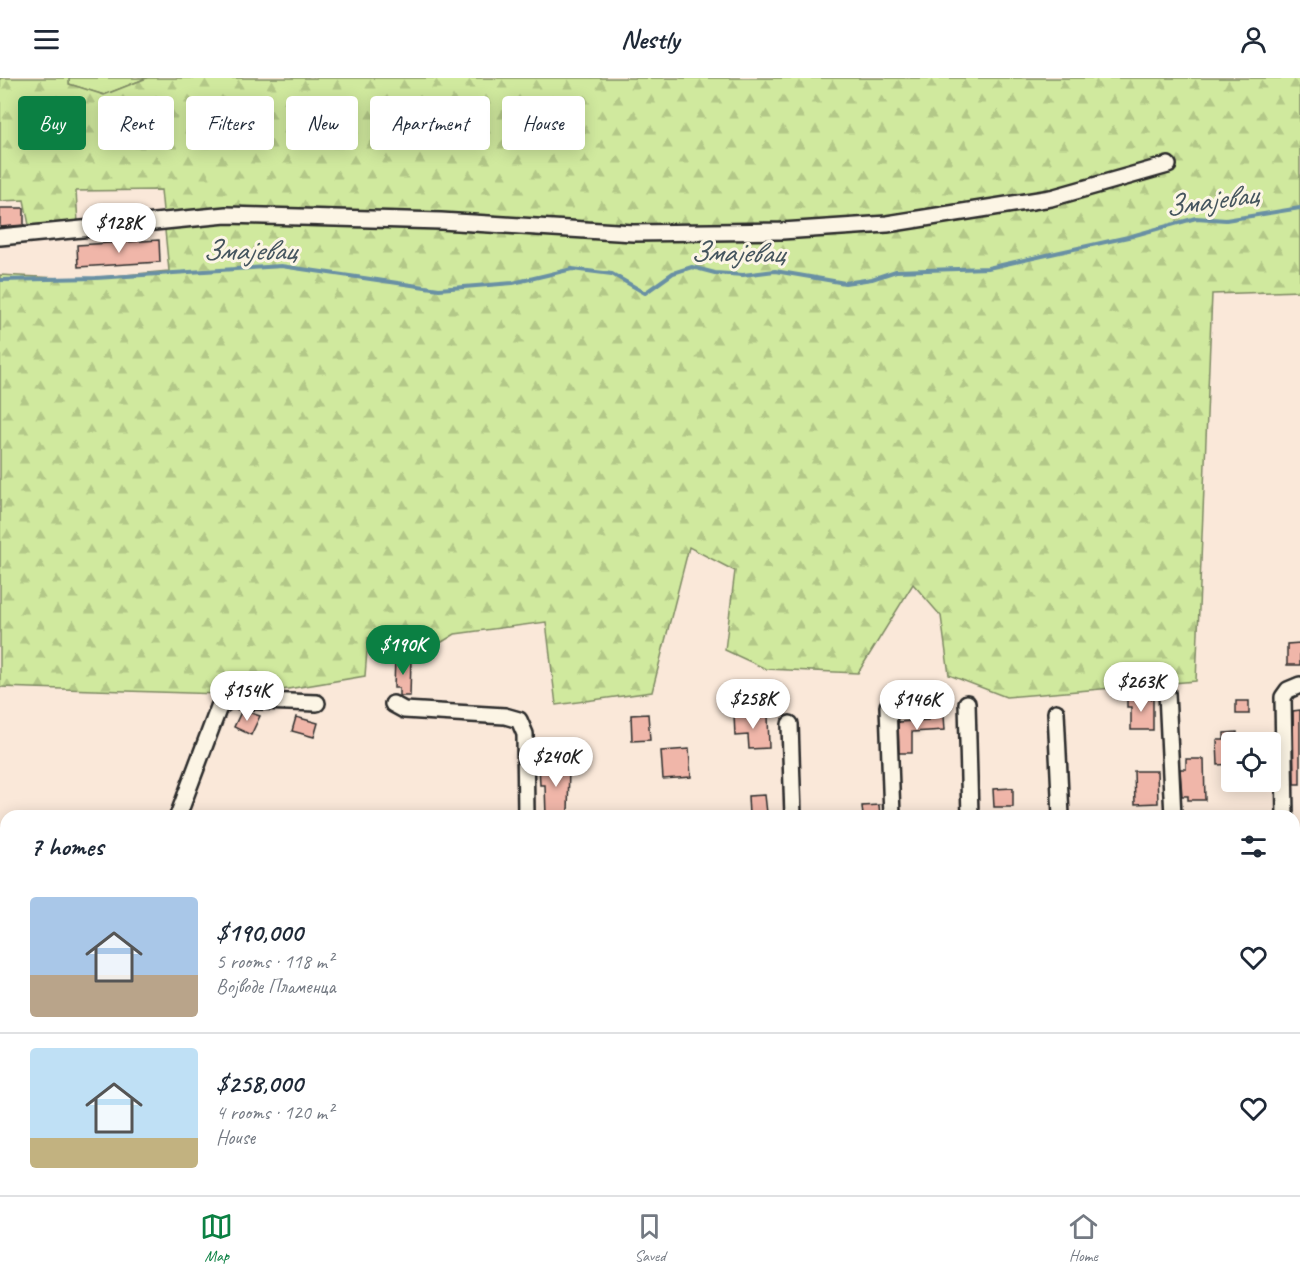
<!DOCTYPE html>
<html lang="en">
<head>
<meta charset="utf-8">
<style>
  :root { --surface:#fff; --page:#f2f2f3; --text:#1f2937; --muted:#747a83; --line:#e0e1e3; --accent:#0b8043 }
  body { margin:0; font-family:Caveat,sans-serif; background:var(--page); color:var(--text); height:100vh; display:flex; flex-direction:column; font-size:22px; white-space:nowrap }
  * { box-sizing:border-box; margin:0 }
  p { font-size:20px; color:var(--muted) }
  .icon { flex:none; width:33px; height:33px; fill:none; stroke:currentColor; stroke-width:2; stroke-linecap:round; stroke-linejoin:round }
  .map { position:relative; flex:1; overflow:hidden }
  .sheet { position:absolute; left:0px; top:732px; width:1300px; height:386px; display:flex; flex-direction:column; background:var(--surface); border-radius:18px 18px 0 0; box-shadow:0 3px 15px #0003 }
  .sheet>* { flex:none }
  .hud { position:absolute; left:18px; top:18px; width:600px; height:54px; display:flex; gap:12px }
  .buttons { position:absolute; left:1221px; top:654px; display:grid; gap:12px }
  .buttons a { display:grid; place-items:center; width:60px; height:60px; border-radius:6px; background:var(--surface); box-shadow:0 3px 15px #0003; font-size:30px }
  .price { position:absolute; translate:-50% -51px; padding:0 14px; border-radius:21px; background:#fff; color:#222; font-size:20px; line-height:39px; filter:drop-shadow(0 2px 3px #0008) }
  .price::after { content:''; position:absolute; left:50%; top:36px; width:18px; height:14px; margin-left:-9px; background:inherit; clip-path:polygon(0 0,100% 0,50% 100%) }
  .price.on { background:var(--accent); color:#fff }
  ul { padding:0; list-style:none }
  li { display:flex; align-items:center; gap:18px; height:150px; padding:0 30px }
  li+li { border-top:2px solid var(--line) }
  li span { display:grid; place-items:center; flex:none; width:168px; height:120px; border-radius:6px; color:#555 }
  li>.icon { margin-inline-start:auto }
  span .icon { width:72px; height:72px; fill:#fffc; stroke-width:1 }
  li b { font-size:26px }
  h2 { display:flex; justify-content:space-between; align-items:center; height:72px; padding:0 30px; font-size:26px }
  .pill { padding:0 21px; border-radius:6px; background:var(--surface); box-shadow:0 3px 15px #0003; font-size:21px; line-height:54px }
  .pill.on { background:var(--accent); color:#fff }
  header { display:flex; justify-content:space-between; align-items:center; height:78px; padding:0 30px; background:var(--surface); font-size:27px; font-weight:700 }
  .tab-bar { display:flex; justify-content:space-around; align-items:center; height:84px; border-top:2px solid var(--line); background:var(--surface); font-size:16px; color:var(--muted) }
  .tab-bar a { display:grid; justify-items:center; gap:3px }
  .tab-bar .on { color:var(--accent) }
  .map>svg:first-child { display:block }
  .green { fill:#d0e99e; stroke:#7e8a64; stroke-width:1.5 }
  .forest { fill:url(#forest-firs); stroke:#7e8a64; stroke-width:1.5 }
  .lines { fill:none; stroke-linecap:round; stroke-linejoin:round }
  .stream { stroke:#6990a4; stroke-width:4 }
  .building { fill:#f0b6a9; stroke:#2b2b2b; stroke-width:1.5 }
  .minor-casing { stroke:#2b2b2b; stroke-width:20 }
  .minor { stroke:#fcf5e5; stroke-width:15 }
  .labels { text-anchor:middle; stroke-width:6; stroke-linejoin:round; paint-order:stroke }
  .water-label { font-size:30px; font-style:italic; fill:#45555e; stroke:#fcf5e5 }
</style>
</head>
<body>
<header><svg class="icon" aria-label="menu" viewBox="0 0 24 24"><path d="M4 6h16M4 12h16M4 18h16"/></svg>Nestly<svg class="icon" aria-label="person" viewBox="0 0 24 24"><circle cx="12" cy="8" r="4"/><path d="M4 21q1-7 8-7t8 7"/></svg></header>
<div class="map">
<svg width="1300" height="1117" viewBox="0 0 1300 1117">
  <defs>
    <pattern id="forest-firs" width="22" height="20" patternUnits="userSpaceOnUse" patternTransform="scale(1.5)"><rect width="22" height="20" fill="#d0e99e"/><path d="M5 1l3.5 6h-7zM16 11l3.5 6h-7z" fill="#b3c888"/></pattern>
  </defs>
  <rect width="100%" height="100%" fill="#fae8d9"/>
  <filter id="ink" filterUnits="userSpaceOnUse"><feTurbulence type="fractalNoise" baseFrequency=".0167" numOctaves="2"/><feDisplacementMap in="SourceGraphic" scale="12" xChannelSelector="R" yChannelSelector="G"/><feConvolveMatrix kernelMatrix="1 2 1 2 8 2 1 2 1" color-interpolation-filters="sRGB"/></filter>
  <g filter="url(#ink)">
    <path class="green" d="M69,0H147L104,17L69,6Z"/>
    <g class="forest">
      <path d="M0,0H69V6L104,17L147,0H1300V213L1212,216L1196,603L1006,619L949,597L941,538L913,506L858,595L766,591L725,572L735,493L689,469L652,614L556,627L546,544L455,556L429,572L368,560L365,598L252,617L0,609V197L80,201L169,193L161,112L76,113L78,145L29,147L24,122L0,123Z"/>
      <path d="M0,847L6,855V1112H29L30,1117H0Z"/>
      <path d="M98,1112H143L142,1117H101Z"/>
    </g>
    <g class="lines">
      <path class="stream" d="M0,202L96,200L281,188L439,211L513,205L572,191L612,196L645,215L673,195L692,189L715,195L743,197L775,193L845,205L872,201L896,193L988,190L1128,159L1196,140L1226,142L1300,130"/>
    </g>
    <g class="building">
      <path d="M0,130H24V147L0,149Z"/>
      <path d="M159,162L160,184L78,189L77,167Z"/>
      <path d="M1300,565V587H1287V566Z"/>
      <path d="M395,580H411L410,618H399V610H394Z"/>
      <path d="M1127,618L1153,621V652H1131V629H1127Z"/>
      <rect x="1236" y="623" width="13" height="13"/>
      <path d="M242,632L260,638L251,657L234,649Z"/>
      <path d="M1300,632V706H1294L1293,633Z"/>
      <path d="M648,636L650,662L632,663L631,637Z"/>
      <path d="M768,636L769,670L749,671L748,657L735,658L734,637Z"/>
      <path d="M944,638L945,652L912,654V675H899L898,644L928,642L927,639Z"/>
      <path d="M296,639L318,645L314,659L292,653Z"/>
      <path d="M1237,654V664H1232V686L1218,687L1217,662H1224V655Z"/>
      <path d="M689,671L691,699L663,701L661,673Z"/>
      <path d="M1186,681H1204L1205,722H1188V718H1182L1180,691H1186Z"/>
      <path d="M569,685L568,738H546L545,707H540L539,686Z"/>
      <path d="M1134,693H1157L1158,725L1135,726Z"/>
      <path d="M1013,710V729H994L993,711Z"/>
      <path d="M765,717L767,735L749,737L748,718Z"/>
      <path d="M879,727L880,738H863L862,728Z"/>
    </g>
    <g class="lines">
      <defs>
        <g id="minor">
          <path d="M0,159L226,137L441,143L633,155L782,153L887,146L1051,120L1168,87"/>
          <path d="M1167,615L1173,738"/>
          <path d="M967,625L970,738"/>
          <path d="M393,626L404,632L505,638L519,642L525,656L526,738"/>
          <path d="M888,628L892,738"/>
          <path d="M1056,634L1061,738"/>
          <path d="M790,646L793,738"/>
          <path d="M178,738L219,629L229,622L317,625"/>
          <path d="M1285,738L1283,619L1288,612L1300,607"/>
          <path d="M1294,1014L1295,1034"/>
          <path d="M1060,1112L1083,1117"/>
          <path d="M755,1117L757,1112"/>
          <path d="M1254,1117L1255,1112"/>
        </g>
      </defs>
      <use href="#minor" class="minor-casing"/>
      <use href="#minor" class="minor"/>
    </g>
  </g>
  <g class="labels">
    <g class="water-label">
      <text transform="translate(1211 122) rotate(-8)" y="10">Змајевац</text>
      <text x="249" y="182">Змајевац</text>
      <text transform="translate(737 174) rotate(1)" y="10">Змајевац</text>
    </g>
  </g>
</svg>
<div class="buttons">
<a><svg class="icon" aria-label="locate" viewBox="0 0 24 24"><circle cx="12" cy="12" r="6"/><path d="M12 2v4M12 18v4M2 12h4M18 12h4"/></svg></a>
</div>
<b class="price" style="left:119px;top:176px">$128K</b>
<b class="price on" style="left:403px;top:598px">$190K</b>
<b class="price" style="left:1141px;top:635px">$263K</b>
<b class="price" style="left:247px;top:644px">$154K</b>
<b class="price" style="left:753px;top:652px">$258K</b>
<b class="price" style="left:917px;top:653px">$146K</b>
<b class="price" style="left:556px;top:710px">$240K</b>
<div class="hud">
<a class="pill on">Buy</a>
<a class="pill">Rent</a>
<a class="pill">Filters</a>
<a class="pill">New</a>
<a class="pill">Apartment</a>
<a class="pill">House</a>
</div>
<section class="sheet">
<h2>7 homes<svg class="icon" aria-label="filters" viewBox="0 0 24 24"><path d="M4 7h16M4 17h16"/><circle cx="9" cy="7" r="2"/><circle cx="15" cy="17" r="2"/></svg></h2>
<ul>
<li><span style="background:linear-gradient(#a9c7e8 65%,#b9a48a 0)"><svg class="icon" aria-label="home" viewBox="0 0 24 24"><path d="M3 11l9-7 9 7M6 9v11h12V9"/></svg></span><div><b>$190,000</b><p>5 rooms · 118 m²</p><p>Војводе Пламенца</p></div><svg class="icon" aria-label="heart" viewBox="0 0 24 24"><path d="M12 20l-8-8c-3-5 5-10 8-4 3-6 11-1 8 4z"/></svg></li>
<li><span style="background:linear-gradient(#bfe0f5 75%,#c2b280 0)"><svg class="icon" aria-label="home" viewBox="0 0 24 24"><path d="M3 11l9-7 9 7M6 9v11h12V9"/></svg></span><div><b>$258,000</b><p>4 rooms · 120 m²</p><p>House</p></div><svg class="icon" aria-label="heart" viewBox="0 0 24 24"><path d="M12 20l-8-8c-3-5 5-10 8-4 3-6 11-1 8 4z"/></svg></li>
</ul>
</section>
</div>
<nav class="tab-bar">
<a class="on"><svg class="icon" aria-label="map" viewBox="0 0 24 24"><path d="M3 6l6-2 6 2 6-2v14l-6 2-6-2-6 2zM9 4v14M15 6v14"/></svg>Map</a>
<a><svg class="icon" aria-label="saved" viewBox="0 0 24 24"><path d="M7 4h10v16l-5-4-5 4z"/></svg>Saved</a>
<a><svg class="icon" aria-label="home" viewBox="0 0 24 24"><path d="M3 11l9-7 9 7M6 9v11h12V9"/></svg>Home</a>
</nav>
</body>
</html>
